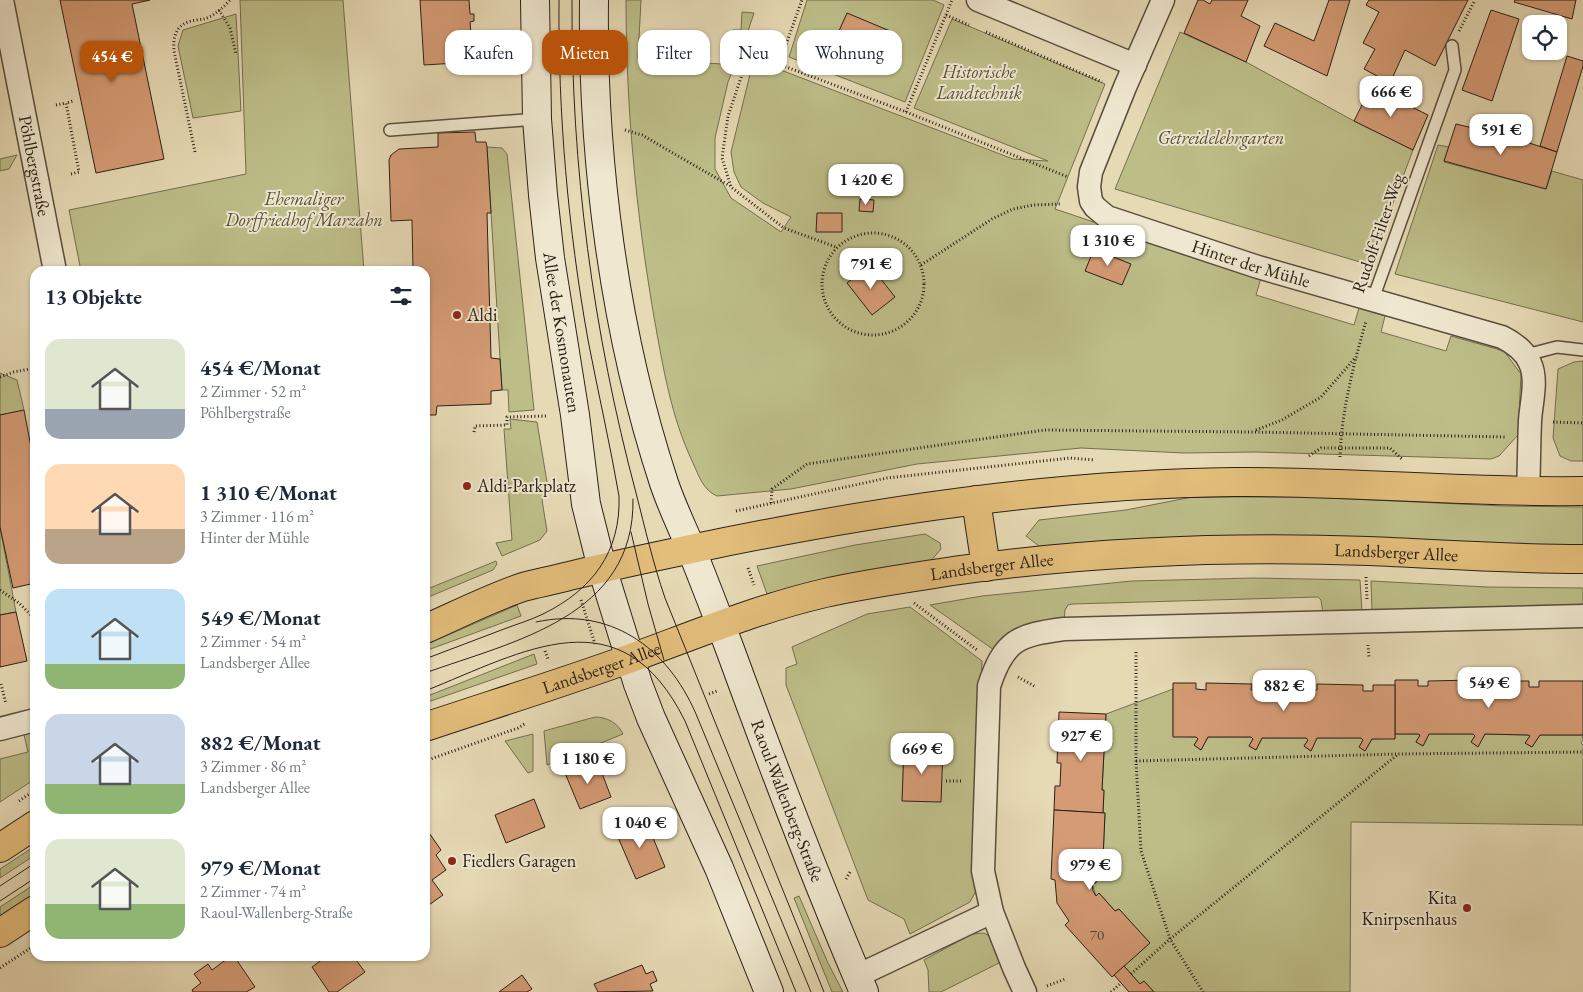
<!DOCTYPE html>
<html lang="de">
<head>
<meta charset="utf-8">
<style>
  :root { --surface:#fff; --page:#f2f2f3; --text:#1f2937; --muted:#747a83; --accent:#b45309 }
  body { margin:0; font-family:"EB Garamond",serif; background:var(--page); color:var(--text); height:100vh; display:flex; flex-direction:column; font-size:19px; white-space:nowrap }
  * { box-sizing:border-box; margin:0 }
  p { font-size:16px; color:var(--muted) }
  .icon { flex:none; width:28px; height:28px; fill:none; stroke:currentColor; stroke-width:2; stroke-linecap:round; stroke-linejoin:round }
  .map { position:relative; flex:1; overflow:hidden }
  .panel { position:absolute; left:30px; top:266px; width:400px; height:695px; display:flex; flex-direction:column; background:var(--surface); border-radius:15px; box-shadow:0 1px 4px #0004 }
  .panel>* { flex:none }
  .top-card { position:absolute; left:445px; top:30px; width:475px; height:45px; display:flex; gap:10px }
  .fabs { position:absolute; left:1522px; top:15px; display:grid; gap:10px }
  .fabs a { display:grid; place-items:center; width:45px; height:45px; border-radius:10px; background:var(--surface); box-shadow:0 1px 4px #0004; font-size:25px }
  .price { position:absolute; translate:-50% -42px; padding:0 11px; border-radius:10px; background:#fff; color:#222; font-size:16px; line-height:32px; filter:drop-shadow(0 1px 2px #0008) }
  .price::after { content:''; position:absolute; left:50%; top:30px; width:15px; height:11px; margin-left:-8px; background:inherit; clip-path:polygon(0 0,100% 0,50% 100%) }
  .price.on { background:var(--accent); color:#fff }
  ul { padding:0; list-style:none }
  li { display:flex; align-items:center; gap:15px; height:125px; padding:0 15px }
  li span { display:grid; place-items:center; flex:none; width:140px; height:100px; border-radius:15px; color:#555 }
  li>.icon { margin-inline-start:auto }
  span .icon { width:60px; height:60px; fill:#fffc; stroke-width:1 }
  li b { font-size:21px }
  h2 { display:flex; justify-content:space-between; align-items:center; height:60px; padding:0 15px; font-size:21px }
  .pill { padding:0 18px; border-radius:15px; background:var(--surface); box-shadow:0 1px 4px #0004; font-size:18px; line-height:45px }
  .pill.on { background:var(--accent); color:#fff }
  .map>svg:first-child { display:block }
  .green { fill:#bdbd88; stroke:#746e50 }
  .building { fill:#d59b75; stroke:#2a2017 }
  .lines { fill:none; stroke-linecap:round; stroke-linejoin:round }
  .lane-casing { stroke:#594e3e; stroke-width:14 }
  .street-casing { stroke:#594e3e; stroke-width:25 }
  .secondary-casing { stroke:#2a2017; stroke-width:30 }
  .primary-casing { stroke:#2a2017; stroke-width:30 }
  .path { stroke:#2a2017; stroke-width:3; stroke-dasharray:1 2.5; stroke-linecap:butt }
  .lane { stroke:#efe7cf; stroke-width:11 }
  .street { stroke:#efe7cf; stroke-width:22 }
  .secondary { stroke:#efe7cf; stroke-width:28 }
  .primary { stroke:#e3bd7a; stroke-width:28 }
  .tram { stroke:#2a2017; stroke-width:1 }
  .poi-dot { fill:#8f2418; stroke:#efe7cf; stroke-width:2 }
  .labels { text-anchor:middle; stroke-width:4; stroke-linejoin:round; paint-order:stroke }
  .number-label { font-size:15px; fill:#553f2e }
  .park-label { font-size:18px; font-style:italic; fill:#564f39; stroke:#efe7cf }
  .street-label { font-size:18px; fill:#2a2017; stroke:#efe7cf }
  .poi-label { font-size:18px; fill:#2a2017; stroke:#efe7cf; text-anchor:start }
</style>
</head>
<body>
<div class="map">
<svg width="1583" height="992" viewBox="0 0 1583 992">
  <rect width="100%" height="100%" fill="#e6dab5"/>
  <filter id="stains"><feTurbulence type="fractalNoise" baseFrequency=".004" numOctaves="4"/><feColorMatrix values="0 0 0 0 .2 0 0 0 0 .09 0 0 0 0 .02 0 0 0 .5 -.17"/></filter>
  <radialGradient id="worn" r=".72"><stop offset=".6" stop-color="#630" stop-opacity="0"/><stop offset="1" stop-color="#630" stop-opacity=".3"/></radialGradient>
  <g class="green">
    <path d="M240,0H343L364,271H81L69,210L246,174Z"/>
    <path d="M626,0H641L638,58L735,65L728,82L715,138V169L731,198L781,232L791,217L763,203L741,187L734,172L731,152L752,66L772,70L773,67L1013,159L1048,161L914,108L952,19L1105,84L1055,209L1261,278L1256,295L1354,325L1359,308L1385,316L1381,332L1446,351L1451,336L1504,351L1521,374L1518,435L1499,456L1491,459L1255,452L1184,453L1081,448L917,464L791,489L717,496C703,490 699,476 693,463C671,417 663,367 654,317C636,212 626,107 626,0Z"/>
    <path d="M807,0H933L944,5L905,102L789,57Z"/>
    <path d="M742,12L754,13L743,46H732L733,30H741Z"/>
    <path d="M236,14L241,111L193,118L178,46L183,30Z"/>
    <path d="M1180,32L1246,62L1354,121L1413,150L1370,265L1115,189Z"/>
    <path d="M1438,145L1449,147L1444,162L1546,189L1552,171L1583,180V322L1395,274Z"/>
    <path d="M487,147L502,148L507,154L534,410L509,412L508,390H502Z"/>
    <path d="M17,155L9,169L0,171V159Z"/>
    <path d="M1583,361V461H1571L1560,456L1553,438L1558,369L1574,362Z"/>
    <path d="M0,373L17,380L24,410L0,415Z"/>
    <path d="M510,419L537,422L548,488L542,500L547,531L540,540L502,556L496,543L512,540L504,429H511Z"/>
    <path d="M1192,497H1307L1503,506L1583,507V548L1044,550L1026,536L1039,520L1126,510Z"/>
    <path d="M0,527L16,612L0,615Z"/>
    <path d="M925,534L940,543L941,549L929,563L818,582L767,594L757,566L855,545Z"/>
    <path d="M496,561L497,564L493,570L426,598L425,590Z"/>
    <path d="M1254,578L1360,580L1362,612L1323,614L1321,600L1318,597L1072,604L1068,605L1065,610L1064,621L994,650L930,605L982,596L1132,581Z"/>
    <path d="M1371,581L1487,587L1583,588V606L1372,612Z"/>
    <path d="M517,605L521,616L425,651V645Z"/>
    <path d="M910,607L982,661L976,822L977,889L970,902L910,934L904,919L868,900L786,685V668L797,664L792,647L867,614Z"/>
    <path d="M534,654L537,664L425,703V697Z"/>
    <path d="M1173,689V736L1196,737L1198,739L1194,745L1201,750L1208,737H1251L1253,739L1249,746L1256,750L1262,738H1306L1308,740L1304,746L1311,751L1317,738H1361L1363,740L1359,747L1365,751L1372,739L1395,738V734H1418L1420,735L1416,742L1423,746L1429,734H1473L1475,736L1471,742L1477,746L1485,734L1528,735L1530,736L1525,743L1532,747L1540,735H1582L1583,740L1581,743L1583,745V825L1351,822L1350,992H1154L1144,981L1140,984L1124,966L1150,943L1119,909L1115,911L1099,893L1096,896L1092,883L1096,882L1098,859L1103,858L1105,813H1103L1104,791L1102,790L1106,714Z"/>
    <path d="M595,717C607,717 618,723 623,734L547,765L544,731Z"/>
    <path d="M35,731V779L0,802V759L28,752L24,735Z"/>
    <path d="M533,734V771L528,773L505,741Z"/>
    <path d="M35,846V855L0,878V869Z"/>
    <path d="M35,884V896L0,918V907Z"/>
    <path d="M799,896L828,963L843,992H832L794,898Z"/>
    <path d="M984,933L994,939L1003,958L999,963L941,992H929L928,970L924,960L972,934Z"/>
  </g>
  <g class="building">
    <path d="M60,0H150L132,4L164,159L96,173Z"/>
    <path d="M420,0H469L470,14H474V21L470,22L473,62L424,65Z"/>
    <path d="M1198,0H1203L1210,4L1212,0H1248L1241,16L1260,26L1246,62L1184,33Z"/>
    <path d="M1329,0H1350L1327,76L1264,46L1275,23L1314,41Z"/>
    <path d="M1369,0H1468L1435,66L1405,50L1385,94L1371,87L1377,76L1364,69L1375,49L1363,43L1379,12L1366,5Z"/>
    <path d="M1515,0H1576L1572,19L1514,2Z"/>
    <path d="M1491,10L1519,19L1492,101L1462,90Z"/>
    <path d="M847,13L890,31L882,49L839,31Z"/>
    <path d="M1567,56L1583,61V66L1557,152L1540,146Z"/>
    <path d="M1371,87L1428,115L1413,150L1354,121Z"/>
    <path d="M1456,124L1511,137L1557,152L1546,189L1444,161Z"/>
    <path d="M475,132L476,142H486L487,147L491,213H487L491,358L500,359L502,390L491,391V404L437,406L436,415H425V271H413L412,220L391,221L389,160L391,155L399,149L438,147V133Z"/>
    <path d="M860,199L874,200L873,212L859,211Z"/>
    <path d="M817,213H842V232H816Z"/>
    <path d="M1094,249L1131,264L1122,285L1085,271Z"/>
    <path d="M870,265L895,297L872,315L847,283Z"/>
    <path d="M24,410L31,447L35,446V583L13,588L0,527V415Z"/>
    <path d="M16,612L27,661L0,667V615Z"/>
    <path d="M1395,680H1418V686H1428V681L1474,680L1473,687H1484V681H1529V687H1539V681H1583V735H1540L1532,747L1525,743L1530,736L1528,735L1485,734L1478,747L1471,742L1475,736L1473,734H1429L1423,746L1416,742L1420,735L1418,734H1395Z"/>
    <path d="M1173,683H1196V689L1206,690V683L1252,684L1251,690H1262V684L1307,685V690H1317V684L1363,685V691H1373V685H1395V739H1372L1365,751L1359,747L1363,740L1361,738H1317L1311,751L1304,746L1308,740L1306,738H1262L1256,750L1249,746L1253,739L1251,737H1208L1201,750L1194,745L1198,739L1196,737H1173Z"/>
    <path d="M1059,712L1106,714L1102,790H1104L1103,813L1054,810L1055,786H1060L1061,763H1057Z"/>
    <path d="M904,748L943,749L941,802L902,801Z"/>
    <path d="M597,760L611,797L580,809L565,773Z"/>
    <path d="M534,799L545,827L506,843L495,815Z"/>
    <path d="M1054,810L1105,813L1103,859H1098L1096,883H1092L1093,891L1096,896L1099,893L1115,911L1119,909L1150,943L1112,977L1065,925L1069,921L1057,903L1055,880L1051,879Z"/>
    <path d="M632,822L634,828L647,823L665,867L636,879L614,828Z"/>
    <path d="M425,827L441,850L436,855L446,870L432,880L443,895L426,907Z"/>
    <path d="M231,956H234L255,987L246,992H193L192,990L201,983L194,974L208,964L212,970Z"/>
    <path d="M327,956H353L365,972L337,992H329L312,967Z"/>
    <path d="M642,965L646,974L653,971L657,981L650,984L653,991L598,992L594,984Z"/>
    <path d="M1124,966L1140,984L1144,981L1154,992H1129L1114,975Z"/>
    <path d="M522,975L532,989L527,992H499Z"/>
  </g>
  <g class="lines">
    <defs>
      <g id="lane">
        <path d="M390,130L537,119"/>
        <path d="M1373,299L1455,70L1452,46"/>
        <path d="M1526,355L1557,347L1583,350"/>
      </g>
      <g id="street">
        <path id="s1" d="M2,0L55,271"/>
        <path d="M978,0L1135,65"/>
        <path id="s2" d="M1163,0L1125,87L1091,172L1089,187L1091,201L1095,207L1107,217L1258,267L1502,337C1514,343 1525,351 1530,363C1538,380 1531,403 1530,421C1529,445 1529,468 1528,492"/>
        <path d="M0,729L35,720"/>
        <path d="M857,976L992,912"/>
        <path d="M1025,992L1014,968L992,912L983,871L989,686C1004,640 1018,635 1064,629L1583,616"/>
      </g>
      <g id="secondary">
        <path id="s3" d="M535,0L537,119L543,195L550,258L575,415L586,504L602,568L638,684L651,718L719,868L769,992"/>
        <path id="s4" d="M594,0C592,159 614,331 664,483C671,504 681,525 690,546C704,581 718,617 731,652C773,767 816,880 864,992"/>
      </g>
      <g id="primary">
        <path d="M976,500L986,567"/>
        <path d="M425,629C457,615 490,598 523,587C538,583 554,580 569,576C611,566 653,557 696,548C873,511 1053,484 1235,482C1351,481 1467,493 1583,491"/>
        <path id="s5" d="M425,727C494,704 565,682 634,657C697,634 760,608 825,593C869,583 915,577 960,570C1096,551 1232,546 1369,551C1441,554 1511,559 1583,559"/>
        <path d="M0,848L35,825"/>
        <path d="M0,933L35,910"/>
      </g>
    </defs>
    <use href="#lane" class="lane-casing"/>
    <use href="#street" class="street-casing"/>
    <use href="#secondary" class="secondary-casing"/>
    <use href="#primary" class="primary-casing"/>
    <g class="path">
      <path d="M219,10L230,28L236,54"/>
      <path d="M946,15L969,25"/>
      <path d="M1459,31L1475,0"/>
      <path d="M986,32L1102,82"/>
      <path d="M749,53L906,112L1068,177"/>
      <path d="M748,57L728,116L722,158L731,187L784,228L836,247"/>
      <path d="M779,64L802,0"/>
      <path d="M56,105L66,103"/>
      <path d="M906,112L952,0"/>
      <path d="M625,130L642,135L730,186"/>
      <path d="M195,152L174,51C173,38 175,27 188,22C193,20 199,20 204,19C214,16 224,7 230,0"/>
      <path d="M71,174L79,172L66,103L73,101"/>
      <circle cx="873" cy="284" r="51"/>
      <path d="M921,265L992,219L1013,209L1033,205L1061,204"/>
      <path d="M0,377L14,372L35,368"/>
      <path d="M1553,422L1583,423"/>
      <path d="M1256,430L1282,420L1321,397L1356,357L1366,321"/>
      <path d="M474,432L475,426L507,425V417L547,416"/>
      <path d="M1309,456L1321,448H1390L1403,460"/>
      <path d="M1340,457C1341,423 1348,390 1356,357"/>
      <path d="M771,503L772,489L807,464L1045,430L1253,432L1506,437"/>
      <path d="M736,511L887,478L1070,458L1095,460"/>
      <path d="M748,568L754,585"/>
      <path d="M1366,577L1367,599"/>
      <path d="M0,590L19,603L32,616L35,631"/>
      <path d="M581,600L595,644"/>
      <path d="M914,603L977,650"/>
      <path d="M1368,645L1369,657"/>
      <path d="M545,651L548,659"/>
      <path d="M1136,652V761L1141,851L1170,939L1203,992"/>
      <path d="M1018,677L1036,687"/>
      <path d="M1,684L6,704"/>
      <path d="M709,694L717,691"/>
      <path d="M425,761L518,728L526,723"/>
      <path d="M1136,761L1398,754L1583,752"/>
      <path d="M946,781H963"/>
      <path d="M19,801L35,790"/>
      <path d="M846,879L850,872"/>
      <path d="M0,968L35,945"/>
      <path d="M1131,974L1170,939L1397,755"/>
      <path d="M1047,986L1065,979"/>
      <path d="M1111,992L1121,983"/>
    </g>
    <use href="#lane" class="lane"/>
    <use href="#street" class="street"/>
    <use href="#secondary" class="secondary"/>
    <use href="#primary" class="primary"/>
    <g class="tram">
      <path d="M572,0C571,166 593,332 636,493C645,528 653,563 665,598L824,992"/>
      <path d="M631,532L648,604L664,660"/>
      <path d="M536,622C610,606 667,647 696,714L811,992"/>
      <path d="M425,659C451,649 478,639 504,629C517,624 531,620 543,614C592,590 621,552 619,496C610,444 598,392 588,340C568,228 558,114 559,0"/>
      <path d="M425,673C514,641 635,617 633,499"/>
      <path d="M425,691C525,651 621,592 685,721L796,992"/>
      <path d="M0,886L35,863"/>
      <path d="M0,901L35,878"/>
    </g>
  </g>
  <g class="poi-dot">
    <circle cx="457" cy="315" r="5"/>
    <circle cx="467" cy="486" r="5"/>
    <circle cx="452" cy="861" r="5"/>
    <circle cx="1467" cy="908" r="5"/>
  </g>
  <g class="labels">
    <g class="number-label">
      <text x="1097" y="940">70</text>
    </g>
    <g class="park-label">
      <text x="979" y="78">Historische<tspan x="979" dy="21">Landtechnik</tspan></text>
      <text x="1221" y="144">Getreidelehrgarten</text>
      <text x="304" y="205">Ehemaliger<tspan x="304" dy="21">Dorffriedhof Marzahn</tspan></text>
    </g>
    <g class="street-label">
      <text dy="6" stroke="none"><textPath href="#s1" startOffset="169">Pöhlbergstraße</textPath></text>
      <text transform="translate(1378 233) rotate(-71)" y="6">Rudolf-Filter-Weg</text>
      <text dy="6" stroke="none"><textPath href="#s2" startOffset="390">Hinter der Mühle</textPath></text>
      <text dy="6" stroke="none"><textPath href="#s3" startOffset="334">Allee der Kosmonauten</textPath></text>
      <text dy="6" stroke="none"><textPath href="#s5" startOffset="996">Landsberger Allee</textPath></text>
      <text dy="6" stroke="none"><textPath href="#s5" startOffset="591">Landsberger Allee</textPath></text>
      <text dy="6" stroke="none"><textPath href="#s5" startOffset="186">Landsberger Allee</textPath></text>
      <text dy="6" stroke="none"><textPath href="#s4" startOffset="831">Raoul-Wallenberg-Straße</textPath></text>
    </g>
    <g class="poi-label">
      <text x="467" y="321">Aldi</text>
      <text x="477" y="492">Aldi-Parkplatz</text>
      <text x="462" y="867">Fiedlers Garagen</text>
      <text x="1457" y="904" text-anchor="end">Kita<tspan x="1457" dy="21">Knirpsenhaus</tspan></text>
    </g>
  </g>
  <rect width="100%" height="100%" filter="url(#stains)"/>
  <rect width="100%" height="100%" fill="url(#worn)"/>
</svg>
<div class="fabs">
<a><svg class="icon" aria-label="locate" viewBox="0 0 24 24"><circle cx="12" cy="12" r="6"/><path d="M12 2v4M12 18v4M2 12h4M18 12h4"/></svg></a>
</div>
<b class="price on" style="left:112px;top:83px">454 €</b>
<b class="price" style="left:1391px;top:118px">666 €</b>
<b class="price" style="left:1501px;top:156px">591 €</b>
<b class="price" style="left:866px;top:206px">1 420 €</b>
<b class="price" style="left:1108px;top:267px">1 310 €</b>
<b class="price" style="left:871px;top:290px">791 €</b>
<b class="price" style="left:1489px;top:709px">549 €</b>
<b class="price" style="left:1284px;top:712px">882 €</b>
<b class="price" style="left:1081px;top:762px">927 €</b>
<b class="price" style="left:922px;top:775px">669 €</b>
<b class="price" style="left:588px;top:785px">1 180 €</b>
<b class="price" style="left:640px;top:849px">1 040 €</b>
<b class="price" style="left:1090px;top:891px">979 €</b>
<div class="top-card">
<a class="pill">Kaufen</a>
<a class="pill on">Mieten</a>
<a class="pill">Filter</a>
<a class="pill">Neu</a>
<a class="pill">Wohnung</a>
</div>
<section class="panel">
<h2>13 Objekte<svg class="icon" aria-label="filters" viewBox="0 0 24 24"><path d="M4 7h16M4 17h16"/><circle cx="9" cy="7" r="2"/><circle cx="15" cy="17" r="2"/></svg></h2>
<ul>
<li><span style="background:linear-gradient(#dfe7d0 70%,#9aa5b1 0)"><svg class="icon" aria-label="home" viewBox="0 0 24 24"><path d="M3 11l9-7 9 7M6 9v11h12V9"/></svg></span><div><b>454 €/Monat</b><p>2 Zimmer · 52 m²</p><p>Pöhlbergstraße</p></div></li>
<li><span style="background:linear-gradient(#ffd9b3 65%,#b9a48a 0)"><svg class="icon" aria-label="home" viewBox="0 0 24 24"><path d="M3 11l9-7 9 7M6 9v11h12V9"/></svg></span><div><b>1 310 €/Monat</b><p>3 Zimmer · 116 m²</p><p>Hinter der Mühle</p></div></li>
<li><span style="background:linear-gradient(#bfe0f5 75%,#8fb573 0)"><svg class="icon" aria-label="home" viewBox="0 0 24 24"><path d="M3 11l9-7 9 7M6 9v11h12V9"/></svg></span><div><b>549 €/Monat</b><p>2 Zimmer · 54 m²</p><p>Landsberger Allee</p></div></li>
<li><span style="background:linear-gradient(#c9d6e8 70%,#8fb573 0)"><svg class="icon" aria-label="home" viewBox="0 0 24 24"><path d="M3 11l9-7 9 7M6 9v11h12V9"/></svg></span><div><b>882 €/Monat</b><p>3 Zimmer · 86 m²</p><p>Landsberger Allee</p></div></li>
<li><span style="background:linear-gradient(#dfe7d0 65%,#8fb573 0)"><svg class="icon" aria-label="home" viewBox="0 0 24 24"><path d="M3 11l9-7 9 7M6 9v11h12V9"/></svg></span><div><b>979 €/Monat</b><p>2 Zimmer · 74 m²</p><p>Raoul-Wallenberg-Straße</p></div></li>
</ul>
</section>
</div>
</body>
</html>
